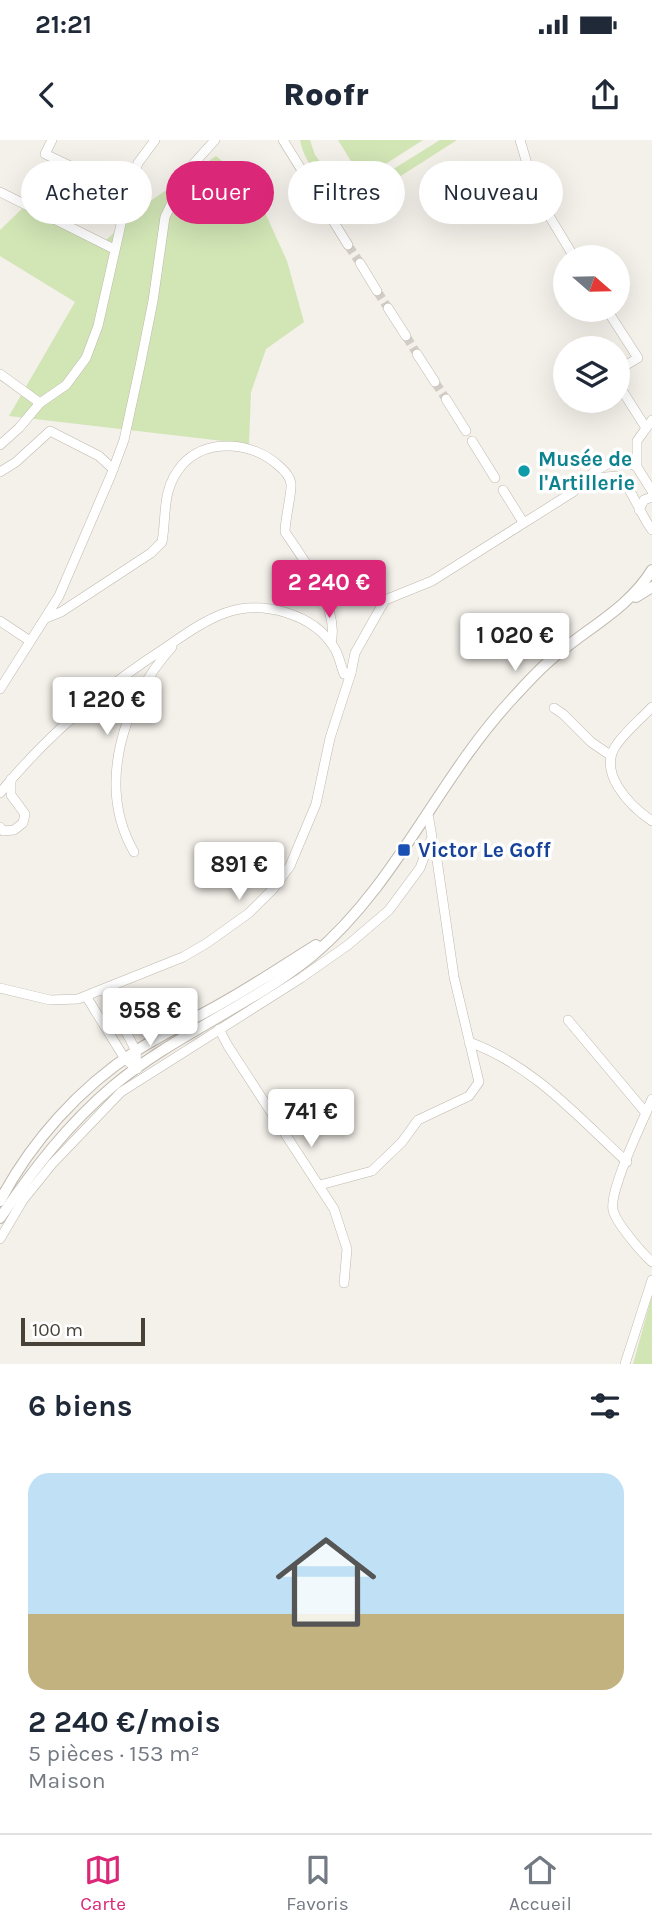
<!DOCTYPE html>
<html lang="fr">
<head>
<meta charset="utf-8">
<style>
  :root { --surface:#fff; --page:#f2f2f3; --text:#1f2937; --muted:#747a83; --line:#e0e1e3; --accent:#db2777 }
  body { margin:0; font-family:Karla,sans-serif; background:var(--page); color:var(--text); height:100vh; display:flex; flex-direction:column; font-size:26px; white-space:nowrap }
  * { box-sizing:border-box; margin:0 }
  p { font-size:23px; color:var(--muted) }
  .icon { flex:none; width:38px; height:38px; fill:none; stroke:currentColor; stroke-width:2; stroke-linecap:round; stroke-linejoin:round }
  .map { position:relative; height:1224px; overflow:hidden }
  .drawer { display:flex; flex-direction:column; background:var(--surface); flex:1 }
  .drawer>* { flex:none }
  .hud { position:absolute; left:21px; top:21px; width:611px; height:63px; display:flex; gap:14px }
  .needle { width:46px; rotate:110deg }
  .tools { position:absolute; left:553px; top:105px; display:grid; gap:14px }
  .tools a { display:grid; place-items:center; width:77px; height:77px; border-radius:50%; background:var(--surface); box-shadow:0 7px 28px #0002; font-size:35px }
  .scale { position:absolute; left:21px; bottom:18px; width:124px; box-sizing:border-box; padding-left:7px; border:4px solid #474138; border-top:0; font-size:19px; line-height:24px; white-space:nowrap; color:#474138; -webkit-text-stroke:5px #fff; paint-order:stroke }
  .price { position:absolute; translate:-50% -60px; padding:0 16px; border-radius:7px; background:#fff; color:#222; font-size:23px; line-height:46px; filter:drop-shadow(0 2px 4px #0008) }
  .price::after { content:''; position:absolute; left:50%; top:42px; width:21px; height:16px; margin-left:-10px; background:inherit; clip-path:polygon(0 0,100% 0,50% 100%) }
  .price.on { background:var(--accent); color:#fff }
  ul { padding:0; list-style:none }
  li { display:grid; align-content:center; gap:14px; height:371px; padding:0 28px }
  li span { display:grid; place-items:center; height:217px; border-radius:21px; color:#555 }
  li>.icon { margin-inline-start:auto }
  span .icon { width:126px; height:126px; fill:#fffc; stroke-width:1 }
  li b { font-size:30px }
  h2 { display:flex; justify-content:space-between; align-items:center; height:84px; padding:0 28px; font-size:30px }
  .tag { padding:0 24px; border-radius:32px; background:var(--surface); box-shadow:0 7px 28px #0002; font-size:24px; line-height:63px }
  .tag.on { background:var(--accent); color:#fff }
  .status { display:flex; justify-content:space-between; align-items:center; height:49px; padding:0 35px; background:var(--surface); direction:ltr }
  .status svg { height:19px; fill:currentColor }
  header { display:flex; justify-content:space-between; align-items:center; height:91px; padding:0 28px; background:var(--surface); font-size:32px; font-weight:800 }
  .menu { display:flex; justify-content:space-around; align-items:center; height:98px; border-top:2px solid var(--line); background:var(--surface); font-size:19px; color:var(--muted) }
  .menu a { display:grid; justify-items:center; gap:4px }
  .menu .on { color:var(--accent) }
  .map>svg:first-child { display:block }
  .green { fill:#d1e5b5 }
  .lines { fill:none; stroke-linecap:round; stroke-linejoin:round }
  .minor-tunnel { stroke:#d1cdc6; stroke-width:9; stroke-dasharray:9 4.5; stroke-linecap:butt }
  .minor-casing { stroke:#bfb8ad; stroke-width:10 }
  .tertiary-casing { stroke:#bfb8ad; stroke-width:12 }
  .minor { stroke:#fff; stroke-width:9 }
  .tertiary { stroke:#fff; stroke-width:10 }
  .culture-dot { fill:#0f9aa8; stroke:#fff; stroke-width:2.5 }
  .transit-dot { fill:#1a4fb4; stroke:#fff; stroke-width:2.5 }
  .labels { text-anchor:middle; stroke-width:7; stroke-linejoin:round; paint-order:stroke }
  .culture-label { font-size:21px; font-weight:bold; fill:#0d838f; stroke:#fff; text-anchor:start }
  .transit-label { font-size:21px; font-weight:bold; fill:#164399; stroke:#fff; text-anchor:start }
</style>
</head>
<body>
<div class="status"><b>21:21</b><svg viewBox="0 0 49 12"><path d="M0 12V9h3v3zM5 12V6h3v6zM10 12V3h3v9zM15 12V0h3v12zM26 1h20v11H26zM47 4h2v5h-2z"/></svg></div>
<header><svg class="icon" aria-label="back" viewBox="0 0 24 24"><path d="M15 5l-7 7 7 7"/></svg>Roofr<svg class="icon" aria-label="share" viewBox="0 0 24 24"><path d="M12 15V3M7 8l5-5 5 5M5 13v7h14v-7"/></svg></header>
<div class="map">
<svg width="652" height="1224" viewBox="0 0 652 1224">
  <rect width="100%" height="100%" fill="#f4f0ea"/>
  <g class="green">
    <path d="M300,0H310L315,15L327,31L341,40L357,44L379,38L440,0H457L385,46L365,53V57L363,58L362,53C331,53 306,30 300,0Z"/>
    <path d="M338,0H423L362,39Z"/>
    <path d="M216,16L253,46L287,121L304,182L266,209L251,252L249,304L9,276L75,162L0,116V90L29,62L105,101L143,66Z"/>
    <path d="M652,1156V1224H633Z"/>
  </g>
  <g class="lines">
    <g class="minor-tunnel">
      <path d="M348,105L360,123"/>
      <path d="M377,151L388,168"/>
      <path d="M406,196L417,214"/>
      <path d="M435,242L446,259"/>
    </g>
    <defs>
      <g id="minor">
        <path d="M52,0L45,14L128,53"/>
        <path d="M283,0L348,105"/>
        <path d="M520,0L536,54L574,117"/>
        <path d="M0,52L114,109"/>
        <path d="M360,123L377,151"/>
        <path d="M388,168L406,196"/>
        <path d="M607,170L638,218L618,230"/>
        <path d="M417,214L435,242"/>
        <path d="M0,234L40,263"/>
        <path d="M618,244L646,288"/>
        <path d="M446,259L466,291"/>
        <path d="M652,280L637,301V327L652,351"/>
        <path d="M472,301L495,338"/>
        <path d="M0,305L19,288L40,263L66,245L86,218L98,186L128,53L138,23L155,0"/>
        <path d="M0,332L16,322L50,291L99,316L113,329"/>
        <path d="M587,343L594,338L618,336C634,351 639,373 652,390"/>
        <path d="M503,350L523,382"/>
        <path d="M639,370L644,360L652,357"/>
        <path d="M46,478L61,472L151,413L162,402C167,374 161,350 182,325C207,297 253,302 279,326C284,330 290,337 291,344C292,352 285,379 285,392C304,420 340,468 331,503"/>
        <path d="M0,481L30,501"/>
        <path d="M0,549L59,456L111,335L124,300L140,226L153,161L165,77L188,30L215,0"/>
        <path d="M652,567C641,579 627,590 617,604C596,632 630,666 652,681"/>
        <path d="M554,568L563,574L591,602L610,615"/>
        <path d="M0,653C47,595 103,548 165,508C184,495 203,481 225,473C262,460 314,473 335,509C339,516 341,526 344,534L351,533L355,513L385,460L432,441L573,352L595,331L611,322L624,320L637,327"/>
        <path d="M0,687L3,691L14,690L23,683L25,674L11,655V639"/>
        <path d="M134,712C96,646 123,562 172,507"/>
        <path d="M0,848L50,860L78,859L183,817L207,803L249,773L273,749L290,726L316,664L330,598L351,533"/>
        <path d="M104,850L136,911L137,929"/>
        <path d="M86,856L125,919L137,929"/>
        <path d="M568,880L646,973"/>
        <path d="M219,889L228,906L334,1069L347,1109L344,1143"/>
        <path d="M469,902C533,925 578,977 627,1022"/>
        <path d="M652,959C643,981 609,1050 613,1070C616,1083 642,1113 652,1122"/>
        <path d="M320,1045L372,1031L402,1002L418,980L469,956L479,942L454,837L437,720L429,705"/>
        <path d="M0,1099L23,1060L52,1024L121,952L301,838L348,805L389,770L420,728L432,697L428,674"/>
        <path d="M625,1224L652,1140"/>
      </g>
      <g id="tertiary">
        <path d="M636,457L652,447"/>
        <path d="M0,1061C31,1002 79,948 136,911C165,892 199,877 229,859C259,842 287,823 316,805"/>
        <path d="M0,1078C33,1030 68,984 113,946C174,895 250,866 312,816C397,745 438,638 513,558C526,544 539,529 554,517C587,488 628,469 652,430"/>
      </g>
    </defs>
    <use href="#minor" class="minor-casing"/>
    <use href="#tertiary" class="tertiary-casing"/>
    <use href="#minor" class="minor"/>
    <use href="#tertiary" class="tertiary"/>
  </g>
  <circle class="culture-dot" cx="524" cy="331" r="7"/>
  <rect class="transit-dot" x="397" y="703" width="14" height="14" rx="3.5"/>
  <g class="labels">
    <g class="culture-label">
      <text x="538" y="326">Musée de<tspan x="538" dy="24">l'Artillerie</tspan></text>
    </g>
    <g class="transit-label">
      <text x="418" y="717">Victor Le Goff</text>
    </g>
  </g>
</svg>
<div class="tools">
<a><svg class="needle" viewBox="-14 -14 28 28"><path d="M0-13l5 13h-10z" fill="#e53935"/><path d="M0 13l5-13h-10z" fill="#747a83"/></svg></a>
<a><svg class="icon" aria-label="layers" viewBox="0 0 24 24"><path d="M12 4l9 5-9 5-9-5zM3 14l9 5 9-5"/></svg></a>
</div>
<div class="scale">100 m</div>
<b class="price on" style="left:329px;top:480px">2 240 €</b>
<b class="price" style="left:515px;top:533px">1 020 €</b>
<b class="price" style="left:107px;top:597px">1 220 €</b>
<b class="price" style="left:239px;top:762px">891 €</b>
<b class="price" style="left:150px;top:908px">958 €</b>
<b class="price" style="left:311px;top:1009px">741 €</b>
<div class="hud">
<a class="tag">Acheter</a>
<a class="tag on">Louer</a>
<a class="tag">Filtres</a>
<a class="tag">Nouveau</a>
</div>
</div>
<section class="drawer">
<h2>6 biens<svg class="icon" aria-label="filters" viewBox="0 0 24 24"><path d="M4 7h16M4 17h16"/><circle cx="9" cy="7" r="2"/><circle cx="15" cy="17" r="2"/></svg></h2>
<ul>
<li><span style="background:linear-gradient(#bfe0f5 65%,#c2b280 0)"><svg class="icon" aria-label="home" viewBox="0 0 24 24"><path d="M3 11l9-7 9 7M6 9v11h12V9"/></svg></span><div><b>2 240 €/mois</b><p>5 pièces · 153 m²</p><p>Maison</p></div></li>
</ul>
</section>
<nav class="menu">
<a class="on"><svg class="icon" aria-label="map" viewBox="0 0 24 24"><path d="M3 6l6-2 6 2 6-2v14l-6 2-6-2-6 2zM9 4v14M15 6v14"/></svg>Carte</a>
<a><svg class="icon" aria-label="saved" viewBox="0 0 24 24"><path d="M7 4h10v16l-5-4-5 4z"/></svg>Favoris</a>
<a><svg class="icon" aria-label="home" viewBox="0 0 24 24"><path d="M3 11l9-7 9 7M6 9v11h12V9"/></svg>Accueil</a>
</nav>
</body>
</html>
